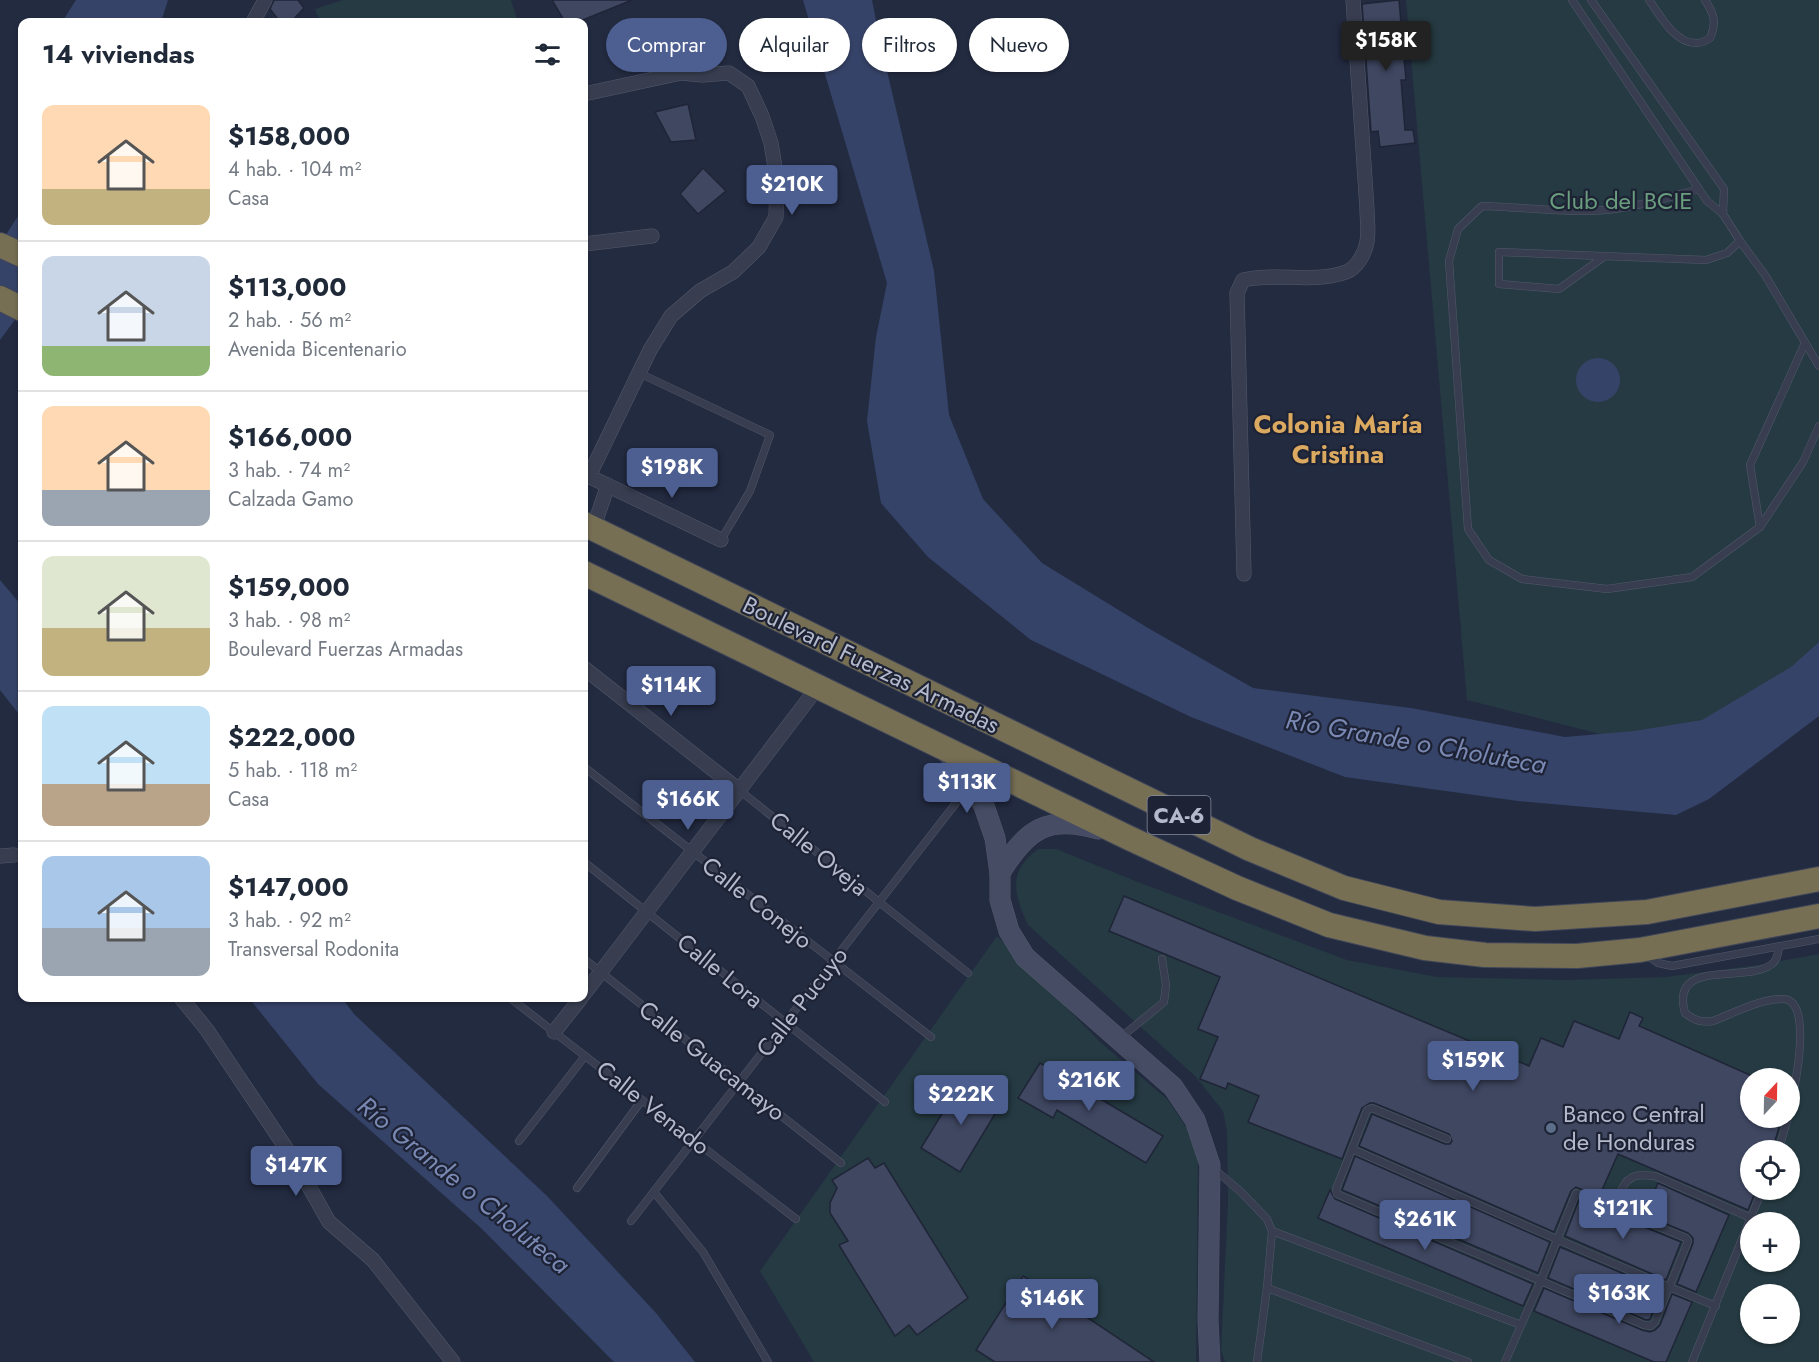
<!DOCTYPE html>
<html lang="es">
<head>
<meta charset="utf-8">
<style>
  :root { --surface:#fff; --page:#f2f2f3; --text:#1f2937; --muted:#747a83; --line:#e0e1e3; --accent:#4d5f91 }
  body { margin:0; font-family:Jost,sans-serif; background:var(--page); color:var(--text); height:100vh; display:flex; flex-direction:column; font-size:22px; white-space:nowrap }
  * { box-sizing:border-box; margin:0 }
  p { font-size:20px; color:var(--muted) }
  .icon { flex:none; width:33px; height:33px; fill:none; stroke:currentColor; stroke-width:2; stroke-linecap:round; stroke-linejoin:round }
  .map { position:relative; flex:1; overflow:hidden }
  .side { position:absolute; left:18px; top:18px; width:570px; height:984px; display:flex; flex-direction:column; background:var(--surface); border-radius:12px; box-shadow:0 2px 4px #0004 }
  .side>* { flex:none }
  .guide { position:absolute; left:606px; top:18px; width:570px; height:54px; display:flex; gap:12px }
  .needle { width:39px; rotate:22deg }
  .fabs { position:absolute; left:1740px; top:1068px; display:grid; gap:12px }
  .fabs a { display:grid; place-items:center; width:60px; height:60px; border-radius:50%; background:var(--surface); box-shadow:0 2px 4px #0004; font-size:30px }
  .price { position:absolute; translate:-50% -51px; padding:0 14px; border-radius:6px; background:var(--accent); color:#fff; font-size:20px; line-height:39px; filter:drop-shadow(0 2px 3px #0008) }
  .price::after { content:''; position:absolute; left:50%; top:36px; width:18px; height:14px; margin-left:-9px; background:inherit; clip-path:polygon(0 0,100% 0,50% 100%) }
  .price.selected { background:#222; color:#fff }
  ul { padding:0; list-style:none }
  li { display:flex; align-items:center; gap:18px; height:150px; padding:0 24px }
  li+li { border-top:2px solid var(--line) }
  li span { display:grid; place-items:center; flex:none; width:168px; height:120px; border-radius:12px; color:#555 }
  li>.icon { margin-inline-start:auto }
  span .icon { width:72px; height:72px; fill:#fffc; stroke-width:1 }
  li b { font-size:26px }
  h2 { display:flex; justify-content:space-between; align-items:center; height:72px; padding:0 24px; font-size:26px }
  .chip { padding:0 21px; border-radius:27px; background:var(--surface); box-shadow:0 2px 4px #0004; font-size:21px; line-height:54px }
  .chip.selected { background:var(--accent); color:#fff }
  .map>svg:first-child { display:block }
  .green { fill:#253a42; fill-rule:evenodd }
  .water { fill:#364368 }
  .building { fill:#3f4761; stroke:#1f2537; stroke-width:1.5 }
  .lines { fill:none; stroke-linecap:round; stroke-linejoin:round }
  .lane-casing { stroke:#53596b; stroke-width:8 }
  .street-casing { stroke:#53596b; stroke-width:15 }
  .secondary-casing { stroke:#53596b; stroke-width:21 }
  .highway-casing { stroke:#404658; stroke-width:26 }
  .lane { stroke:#383e50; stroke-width:7 }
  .street { stroke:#383e50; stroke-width:14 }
  .secondary { stroke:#454c64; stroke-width:20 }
  .highway { stroke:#776f54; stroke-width:24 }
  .service-dot { fill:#5c6f8a; stroke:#1d2335; stroke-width:2 }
  .labels { text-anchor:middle; stroke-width:4.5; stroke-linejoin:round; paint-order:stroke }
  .shield { fill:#1d2335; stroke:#878c9e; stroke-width:1.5 }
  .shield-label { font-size:22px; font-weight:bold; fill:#b4b9cb }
  .park-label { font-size:24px; fill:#6a9d7e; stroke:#1d2335 }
  .street-label { font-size:24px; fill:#b4b9cb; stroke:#1d2335 }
  .poi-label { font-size:24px; fill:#b4b9cb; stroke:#1d2335; text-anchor:start }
  .neighbourhood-label { font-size:26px; font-weight:bold; fill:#dba95f; stroke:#1d2335 }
  .water-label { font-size:26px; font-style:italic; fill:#7a89b4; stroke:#1d2335 }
</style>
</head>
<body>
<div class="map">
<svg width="1819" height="1362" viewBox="0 0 1819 1362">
  <rect width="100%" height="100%" fill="#232b41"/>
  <g class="green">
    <path d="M343,0H511L518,22H320L315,9Z"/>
    <path d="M1406,0H1819V665L1797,685L1639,744L1467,700Z"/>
    <path d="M1038,849H1056L1138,882L1347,960L1437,977L1565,980L1666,977L1758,965L1819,954V1362H1225L1221,1350L1228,1202L1227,1131L1223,1111L1195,1076L1028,925C1014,894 1007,872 1038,849ZM1750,1078H1790V1118H1750ZM1750,1150H1790V1190H1750ZM1750,1222H1790V1262H1750ZM1750,1294H1790V1334H1750Z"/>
    <path d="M997,936L1100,1042L1168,1100L1190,1133L1198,1159L1196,1362H1154L1133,1349H1104L1113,1334L1085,1316L1096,1298L1069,1281L1058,1297L1023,1276L977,1350L995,1362H814L760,1271Z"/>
  </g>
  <g class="water">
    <path d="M76,0H168L161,22H62Z"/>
    <path d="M803,0H872L880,41L934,271L949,415L983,499L1042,563L1148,628L1253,688L1411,708L1565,737L1634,731L1702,720L1791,667L1819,642V716L1709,799L1676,815L1518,801L1345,777L1191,717L1031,640L928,557L881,503L867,421L876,337L887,283Z"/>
    <path d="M22,210V310L0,340V244Z"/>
    <circle cx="1598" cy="380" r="22"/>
    <path d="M0,580L22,606V718L0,690Z"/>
    <path d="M249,998H342L354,1014L547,1196L656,1313L695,1362H614L482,1229L318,1084Z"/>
  </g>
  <g class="building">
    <path d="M274,0H298L304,8L291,22H280L270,9Z"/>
    <path d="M552,0H632L578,22H565Z"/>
    <path d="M1399,0L1406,80H1401L1405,130H1413L1415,143L1380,147L1378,131L1371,132L1362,4Z"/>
    <path d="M688,104L696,140L671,142L655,112Z"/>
    <path d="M703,168L726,191L698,214L680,194Z"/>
    <path d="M1124,896L1529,1066L1541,1038L1563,1047L1574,1021L1619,1039L1630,1012L1643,1018L1639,1026L1750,1075V1118H1782L1772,1150H1750V1190H1756L1748,1210L1618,1154L1602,1190L1647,1209L1658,1183L1729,1215L1696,1292L1677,1284L1693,1243V1238L1688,1233L1576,1187L1571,1191L1554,1232L1359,1146L1372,1114L1445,1144H1450L1452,1141L1449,1134L1374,1103H1370L1362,1108L1342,1159L1248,1122L1259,1096L1228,1083L1226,1089L1200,1079L1218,1037L1198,1029L1220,977L1109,931Z"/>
    <path d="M1040,1063L1163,1136L1146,1163L1057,1110L1053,1118L1018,1098Z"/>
    <path d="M962,1081L1001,1104L960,1172L921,1148Z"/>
    <path d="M1355,1156L1550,1242L1538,1273L1342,1190Z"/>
    <path d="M868,1158L875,1168L884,1163L968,1298L917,1335L909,1325L895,1336L839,1245L848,1241L830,1213V1203L837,1188L832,1180Z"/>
    <path d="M1330,1190L1335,1199L1533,1284L1523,1306L1318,1218Z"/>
    <path d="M1579,1200L1681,1242L1666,1280L1565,1236Z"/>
    <path d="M1560,1247L1662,1290L1650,1319L1646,1320L1548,1278Z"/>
    <path d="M1023,1276L1058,1297L1068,1281L1096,1298L1085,1316L1154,1362H995L976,1350Z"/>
    <path d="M1544,1288L1642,1330L1650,1332L1655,1330L1660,1325L1672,1294L1692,1302L1666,1362H1654L1534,1311Z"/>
  </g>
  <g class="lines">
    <defs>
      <g id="lane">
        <path d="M1572,0L1707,201L1723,214L1740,241L1765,275L1819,366"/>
        <path d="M1591,0L1724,189L1723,214"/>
        <path d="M1649,0C1660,15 1675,44 1697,43C1701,43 1707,40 1710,38C1717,22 1714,14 1705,0"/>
        <path d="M1699,189C1673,196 1648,204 1622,208C1578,215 1526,207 1482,206L1458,229L1449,261L1468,529L1489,560L1522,579L1607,589L1692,577L1760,527L1803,462L1819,426"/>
        <path d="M1605,256L1559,289L1499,284V252L1706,260L1727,253L1740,241"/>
        <path d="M639,373L770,435L750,491L721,540"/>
        <path d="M1760,527L1750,465L1805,343"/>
        <path d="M584,767L931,1037"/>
        <path d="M739,790L968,973"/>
        <path d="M584,862L885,1102"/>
        <path d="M1647,955L1658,963L1672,966L1819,939"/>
        <path d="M584,959L841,1163"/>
        <path d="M510,998L796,1219"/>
        <path d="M1120,1038L1164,1002L1166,985L1162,959"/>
        <path d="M519,1141L585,1056"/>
        <path d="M1352,1149L1367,1110L1372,1108L1447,1139"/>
        <path d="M1778,1150C1789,1122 1819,999 1783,999C1759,999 1734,1013 1713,1021C1701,1023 1694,1020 1685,1013C1669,957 1747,984 1772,964C1777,960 1778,954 1779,947"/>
        <path d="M1213,1168L1241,1192L1267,1219L1272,1231L1267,1288L1257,1362"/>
        <path d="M577,1188L642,1100"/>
        <path d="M1622,1189C1629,1174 1639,1174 1655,1176L1751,1218"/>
        <path d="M654,1192L703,1252L768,1362"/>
        <path d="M631,1221L970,785"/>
        <path d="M1272,1231L1521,1325"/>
        <path d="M1267,1288L1468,1362"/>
        <path d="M1505,1362L1541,1280L1576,1193L1686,1238L1688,1241L1686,1246L1655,1322L1651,1326L1644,1325L1337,1194L1336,1189L1352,1149C1473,1202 1593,1257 1716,1306"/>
        <path d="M1692,1362L1762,1190"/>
      </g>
      <g id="street">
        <path d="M253,22L265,0"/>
        <path d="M584,94L681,73L702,75L729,73L748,86L762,116L771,143L777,180L776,217L759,247L733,272L700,291L671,316L650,350L589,476"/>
        <path d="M584,244L652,236"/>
        <path d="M584,474L721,540"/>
        <path d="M593,529L608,485"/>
        <path d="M1244,574L1237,293L1243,280C1276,272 1313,284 1346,272C1357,268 1365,253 1367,242C1369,231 1367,219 1367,209L1353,0"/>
        <path d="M584,668L739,790"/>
        <path d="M0,856L14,855"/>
        <path d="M584,994L817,688"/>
        <path d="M181,998L207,1030L294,1160L329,1222L373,1260L453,1362"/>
        <path d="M554,1032L581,998"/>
      </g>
      <g id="secondary">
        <path d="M945,750L967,776L984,806L995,838L1000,873V900L1009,931L1025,957L1173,1087L1195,1120L1210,1165L1208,1320L1210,1362"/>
        <path d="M1000,873C1026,830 1047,814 1098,829"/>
      </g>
      <g id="highway">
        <path d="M0,245L22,255"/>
        <path d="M0,298L22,309"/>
        <path d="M584,524L1250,849L1344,888L1439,912L1535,919L1647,912L1819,879"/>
        <path d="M584,573L1129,838L1237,888L1329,925L1425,948L1485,955L1577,956L1640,950L1819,916"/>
      </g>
    </defs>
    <use href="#lane" class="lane-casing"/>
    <use href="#street" class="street-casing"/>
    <use href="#secondary" class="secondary-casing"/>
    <use href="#highway" class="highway-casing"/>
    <use href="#lane" class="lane"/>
    <use href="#street" class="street"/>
    <use href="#secondary" class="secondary"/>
    <use href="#highway" class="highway"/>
  </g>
  <circle class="service-dot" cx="1551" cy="1128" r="6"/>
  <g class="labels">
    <rect class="shield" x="1147.5" y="796" width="63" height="38" rx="4.5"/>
    <g class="shield-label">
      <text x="1179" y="823">CA-6</text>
    </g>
    <g class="park-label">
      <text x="1621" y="209">Club del BCIE</text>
    </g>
    <g class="street-label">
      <text transform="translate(871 665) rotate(26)" y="8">Boulevard Fuerzas Armadas</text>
      <text transform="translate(819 854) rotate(39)" y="8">Calle Oveja</text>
      <text transform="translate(757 903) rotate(38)" y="8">Calle Conejo</text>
      <text transform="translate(720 971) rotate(39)" y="8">Calle Lora</text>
      <text transform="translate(802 1002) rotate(-52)" y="8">Calle Pucuyo</text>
      <text transform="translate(712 1061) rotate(38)" y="8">Calle Guacamayo</text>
      <text transform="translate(653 1108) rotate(38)" y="8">Calle Venado</text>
    </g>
    <g class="poi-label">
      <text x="1563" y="1122">Banco Central<tspan x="1563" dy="28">de Honduras</tspan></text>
    </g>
    <g class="neighbourhood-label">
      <text x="1338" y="433">Colonia María<tspan x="1338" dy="30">Cristina</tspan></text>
    </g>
    <g class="water-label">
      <text transform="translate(1416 742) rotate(10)" y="9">Río Grande o Choluteca</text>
      <text transform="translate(464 1185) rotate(39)" y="9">Río Grande o Choluteca</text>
    </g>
  </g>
</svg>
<div class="fabs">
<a><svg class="needle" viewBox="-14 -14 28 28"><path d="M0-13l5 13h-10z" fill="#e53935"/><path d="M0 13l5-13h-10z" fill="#747a83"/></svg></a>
<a><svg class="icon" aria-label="locate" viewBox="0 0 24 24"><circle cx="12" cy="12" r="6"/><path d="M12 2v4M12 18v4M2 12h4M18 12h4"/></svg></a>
<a>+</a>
<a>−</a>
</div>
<b class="price selected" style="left:1386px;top:72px">$158K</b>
<b class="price" style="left:792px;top:216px">$210K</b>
<b class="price" style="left:672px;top:499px">$198K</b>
<b class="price" style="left:671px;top:717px">$114K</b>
<b class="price" style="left:967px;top:814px">$113K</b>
<b class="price" style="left:688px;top:831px">$166K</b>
<b class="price" style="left:1473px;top:1092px">$159K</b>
<b class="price" style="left:1089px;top:1112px">$216K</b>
<b class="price" style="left:961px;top:1126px">$222K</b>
<b class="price" style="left:296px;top:1197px">$147K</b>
<b class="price" style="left:1623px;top:1240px">$121K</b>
<b class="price" style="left:1425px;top:1251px">$261K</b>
<b class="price" style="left:1619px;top:1325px">$163K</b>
<b class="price" style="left:1052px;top:1330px">$146K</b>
<div class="guide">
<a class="chip selected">Comprar</a>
<a class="chip">Alquilar</a>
<a class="chip">Filtros</a>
<a class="chip">Nuevo</a>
</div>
<section class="side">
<h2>14 viviendas<svg class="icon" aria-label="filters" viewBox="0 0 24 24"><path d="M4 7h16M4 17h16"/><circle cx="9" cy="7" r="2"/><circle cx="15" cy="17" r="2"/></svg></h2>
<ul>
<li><span style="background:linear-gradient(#ffd9b3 70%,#c2b280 0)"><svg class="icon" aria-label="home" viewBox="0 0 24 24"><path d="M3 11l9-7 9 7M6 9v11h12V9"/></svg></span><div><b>$158,000</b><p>4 hab. · 104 m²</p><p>Casa</p></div></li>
<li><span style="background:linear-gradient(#c9d6e8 75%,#8fb573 0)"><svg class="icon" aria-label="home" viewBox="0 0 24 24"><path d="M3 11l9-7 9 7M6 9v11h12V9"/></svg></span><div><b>$113,000</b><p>2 hab. · 56 m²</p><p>Avenida Bicentenario</p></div></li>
<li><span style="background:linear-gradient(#ffd9b3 70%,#9aa5b1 0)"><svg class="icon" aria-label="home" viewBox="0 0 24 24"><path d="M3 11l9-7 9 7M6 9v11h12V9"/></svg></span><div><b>$166,000</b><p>3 hab. · 74 m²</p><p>Calzada Gamo</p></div></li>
<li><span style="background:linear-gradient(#dfe7d0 60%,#c2b280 0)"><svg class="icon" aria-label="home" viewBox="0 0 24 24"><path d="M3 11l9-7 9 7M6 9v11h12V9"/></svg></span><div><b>$159,000</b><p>3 hab. · 98 m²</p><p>Boulevard Fuerzas Armadas</p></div></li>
<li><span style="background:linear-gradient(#bfe0f5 65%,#b9a48a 0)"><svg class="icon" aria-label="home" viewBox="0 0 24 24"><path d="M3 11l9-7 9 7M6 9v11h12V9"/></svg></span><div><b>$222,000</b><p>5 hab. · 118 m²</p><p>Casa</p></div></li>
<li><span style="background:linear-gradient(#a9c7e8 60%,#9aa5b1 0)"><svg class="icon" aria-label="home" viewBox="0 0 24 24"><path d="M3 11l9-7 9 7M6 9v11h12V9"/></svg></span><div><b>$147,000</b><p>3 hab. · 92 m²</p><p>Transversal Rodonita</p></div></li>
</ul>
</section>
</div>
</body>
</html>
